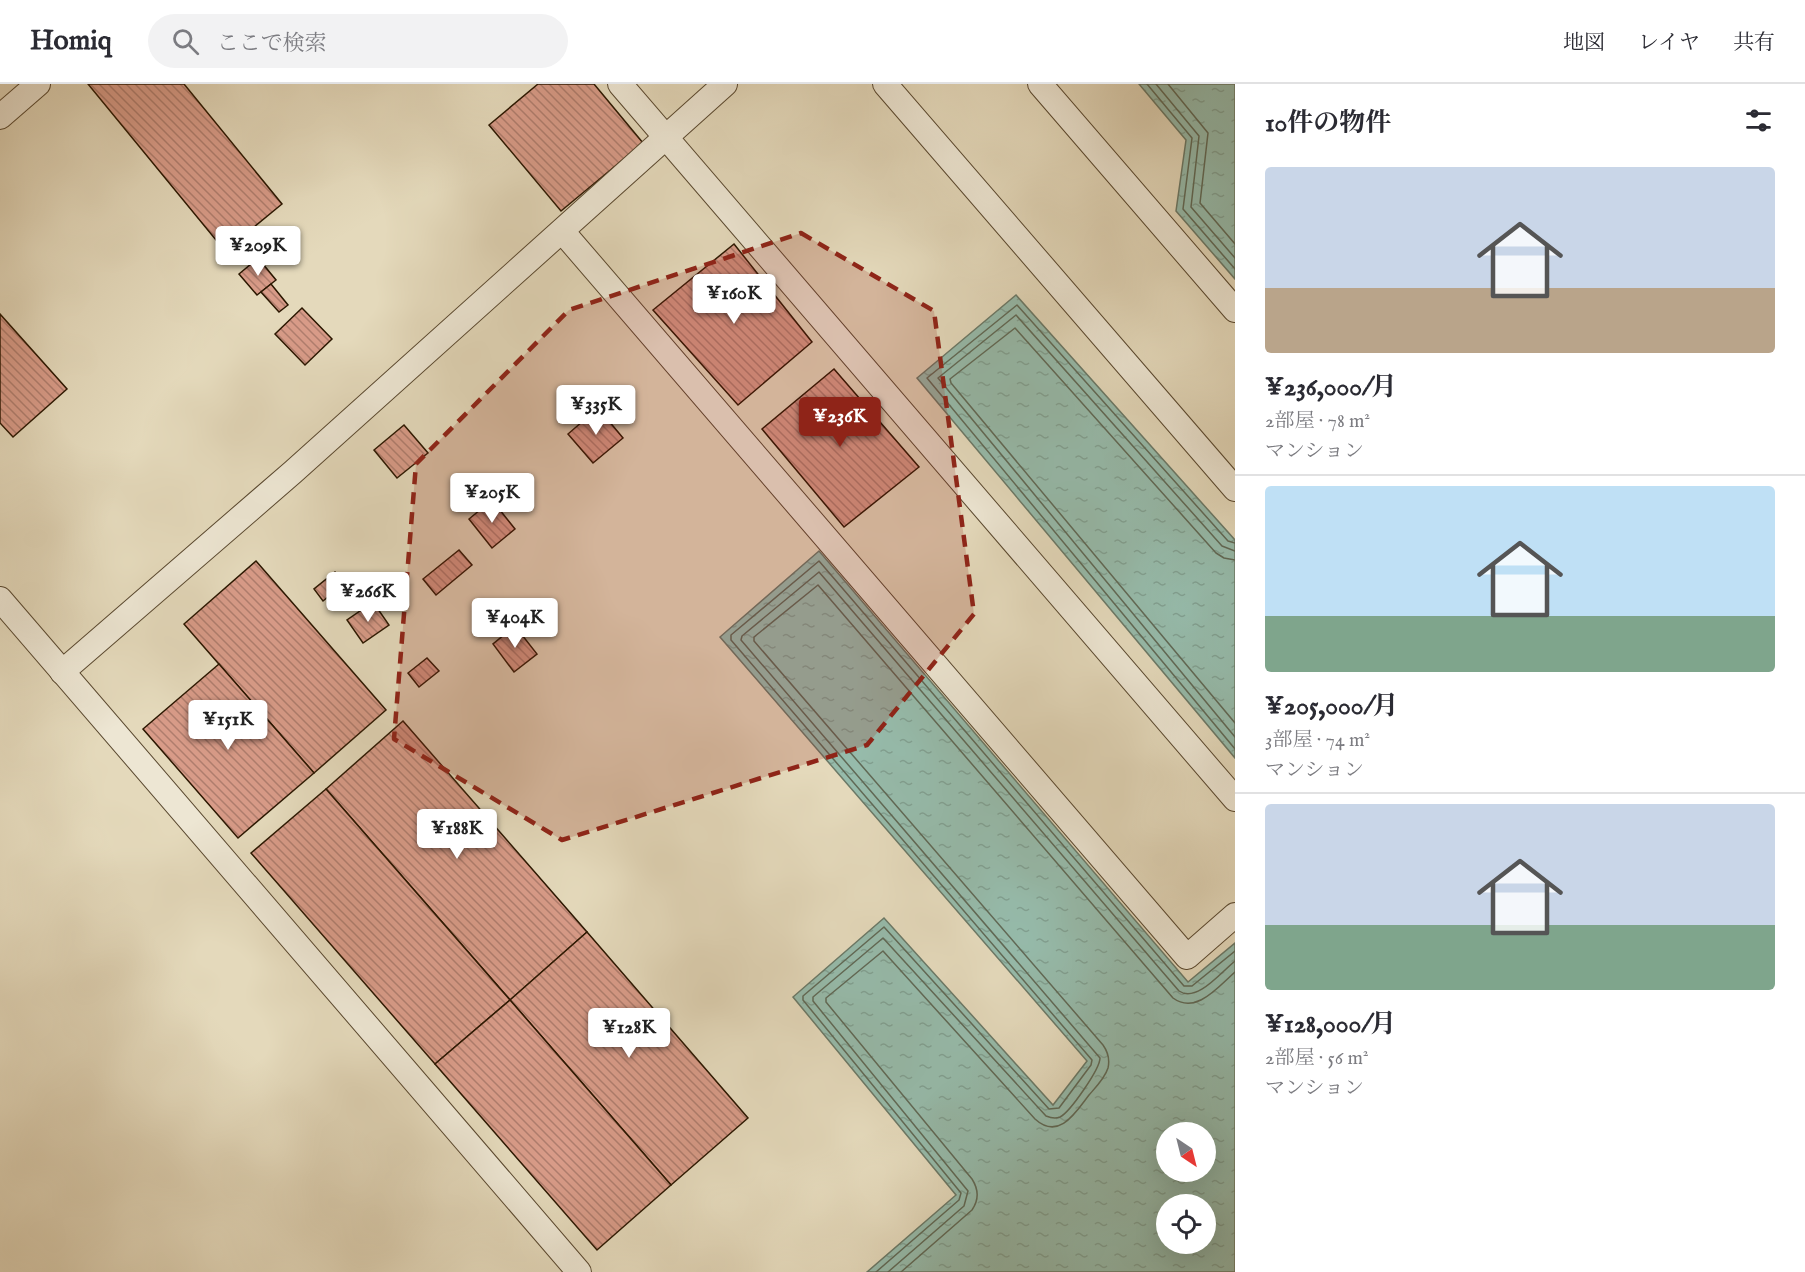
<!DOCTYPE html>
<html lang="ja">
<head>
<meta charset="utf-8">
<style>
  :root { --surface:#fff; --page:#f2f2f3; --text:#2b2b33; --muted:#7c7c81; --line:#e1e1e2; --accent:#8f2418 }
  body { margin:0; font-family:"IM FELL English","Noto Serif JP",serif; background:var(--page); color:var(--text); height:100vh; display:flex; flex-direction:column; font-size:22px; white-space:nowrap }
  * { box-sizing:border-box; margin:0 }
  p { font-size:20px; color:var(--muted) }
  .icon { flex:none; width:33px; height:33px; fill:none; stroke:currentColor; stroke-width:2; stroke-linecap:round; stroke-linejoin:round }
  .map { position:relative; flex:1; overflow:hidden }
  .panel { display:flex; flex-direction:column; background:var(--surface); width:570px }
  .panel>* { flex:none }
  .needle { width:39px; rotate:145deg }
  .controls { position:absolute; left:1156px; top:1038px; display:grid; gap:12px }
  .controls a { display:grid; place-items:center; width:60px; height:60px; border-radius:50%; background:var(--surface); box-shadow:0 6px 24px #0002; font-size:30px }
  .price { position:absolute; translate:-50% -51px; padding:0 14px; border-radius:6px; background:#fff; color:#222; font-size:20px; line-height:39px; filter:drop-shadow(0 2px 3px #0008) }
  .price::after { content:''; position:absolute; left:50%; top:36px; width:18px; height:14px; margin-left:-9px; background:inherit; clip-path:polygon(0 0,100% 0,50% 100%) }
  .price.on { background:var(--accent); color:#fff }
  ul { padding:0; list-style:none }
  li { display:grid; align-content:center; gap:12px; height:318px; padding:0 30px }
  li+li { border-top:2px solid var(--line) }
  li span { display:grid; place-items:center; height:186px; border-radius:6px; color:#555 }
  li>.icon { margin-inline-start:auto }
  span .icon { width:108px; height:108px; fill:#fffc; stroke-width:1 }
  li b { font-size:26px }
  h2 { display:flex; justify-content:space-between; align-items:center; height:72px; padding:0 30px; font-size:26px }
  header { display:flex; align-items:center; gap:36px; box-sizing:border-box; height:84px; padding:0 30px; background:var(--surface); border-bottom:2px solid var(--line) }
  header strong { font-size:28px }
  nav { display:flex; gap:33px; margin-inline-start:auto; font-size:21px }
  .search { width:420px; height:54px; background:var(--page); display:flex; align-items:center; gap:15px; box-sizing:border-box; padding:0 21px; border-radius:33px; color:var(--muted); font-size:22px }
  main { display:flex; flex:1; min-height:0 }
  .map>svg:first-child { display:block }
  .water { fill:url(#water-ripples); stroke:#6b7967; stroke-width:1.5; fill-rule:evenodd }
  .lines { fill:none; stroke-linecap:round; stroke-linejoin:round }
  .shore { stroke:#606956; stroke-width:1.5 }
  .building { fill:url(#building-back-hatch); stroke:#2b1700; stroke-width:1.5 }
  .minor-casing { stroke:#59482f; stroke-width:26 }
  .minor { stroke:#ede6d3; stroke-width:24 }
  .marked { fill:#8f2418; fill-opacity:0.2; stroke:#8f2418; stroke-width:4.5; stroke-dasharray:12 8; stroke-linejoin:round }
</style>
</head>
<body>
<header>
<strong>Homiq</strong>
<div class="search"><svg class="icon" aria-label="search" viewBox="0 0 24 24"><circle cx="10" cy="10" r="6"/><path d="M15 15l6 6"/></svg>ここで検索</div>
<nav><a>地図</a><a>レイヤ</a><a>共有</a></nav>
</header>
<main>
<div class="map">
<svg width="1235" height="1188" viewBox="0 0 1235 1188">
  <defs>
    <pattern id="water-ripples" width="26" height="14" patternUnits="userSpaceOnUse" patternTransform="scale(1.5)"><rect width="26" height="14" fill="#96bbab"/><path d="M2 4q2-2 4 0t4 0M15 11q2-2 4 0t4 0" fill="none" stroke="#81a091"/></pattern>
    <pattern id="building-back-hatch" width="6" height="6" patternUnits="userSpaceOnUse" patternTransform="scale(1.5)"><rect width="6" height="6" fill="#d89b88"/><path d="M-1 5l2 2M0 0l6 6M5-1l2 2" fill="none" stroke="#af7d6d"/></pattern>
  </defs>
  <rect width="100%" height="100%" fill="#e4d9bb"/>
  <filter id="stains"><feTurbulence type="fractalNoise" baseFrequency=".00333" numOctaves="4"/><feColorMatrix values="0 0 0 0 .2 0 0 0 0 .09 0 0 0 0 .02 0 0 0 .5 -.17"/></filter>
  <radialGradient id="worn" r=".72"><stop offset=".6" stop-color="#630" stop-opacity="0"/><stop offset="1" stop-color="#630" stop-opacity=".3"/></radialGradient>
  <g class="water">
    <path d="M1139,0H1235V195L1176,127L1186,56Z"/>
    <path d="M1016,211L1235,456V674L917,294Z"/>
    <path d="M819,467L1188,898L1235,859V1188H867L956,1111L793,913L884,834L1053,1021L1087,977L720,553ZM1206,1048V1088H1167V1048ZM1206,1120V1160H1167V1120Z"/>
  </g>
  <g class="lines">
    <g class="shore">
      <path d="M1147,0L1192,54L1183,125L1235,185"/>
      <path d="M1156,0L1199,52L1191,123L1235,174"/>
      <path d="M1168,0L1208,49L1200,119L1235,160"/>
      <path d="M1235,459L1228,457L1017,221L927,294L1235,665"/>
      <path d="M1235,467L1222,462L1016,231L938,294L1235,653"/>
      <path d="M1235,476L1224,474L1216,469L1015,244L950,295L951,299L1235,639"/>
      <path d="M876,1188L959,1116L961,1109L803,916V912L884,843L1049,1025L1059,1024L1091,981L1092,976L731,556V551L819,477L1184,902H1192L1235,867"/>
      <path d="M888,1188L964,1122L968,1107L813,917V913L883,854L1046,1032C1051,1034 1055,1035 1060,1033C1070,1028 1100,985 1100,974L741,556L742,552L819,488L1179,907C1197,919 1221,888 1235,877"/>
      <path d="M901,1188L972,1126C979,1116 979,1106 972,1095L826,918V914L883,867L1035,1035C1059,1057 1076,1028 1089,1011C1096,1003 1105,994 1108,984C1110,975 1108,968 1103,961L754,557V553L818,501L1173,914C1196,931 1218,903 1235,888"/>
    </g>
  </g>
  <g class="building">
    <path d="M88,0H184L282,120L225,167Z"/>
    <path d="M538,0H594L643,59L561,127L489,41Z"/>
    <path d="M734,160L812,258L738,321L653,226Z"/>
    <path d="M258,174L276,196L257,211L239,190Z"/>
    <path d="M271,200L288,221L279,228L261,208Z"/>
    <path d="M302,224L332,255L305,281L275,250Z"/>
    <path d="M0,230L67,305L13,353L0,339Z"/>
    <path d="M834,285L919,383L844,443L762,345Z"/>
    <path d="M598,324L623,354L593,379L568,350Z"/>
    <path d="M404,341L428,369L397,394L374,366Z"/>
    <path d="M492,416L515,445L492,464L469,435Z"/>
    <path d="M459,466L472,481L436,511L423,495Z"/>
    <path d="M256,477L386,626L314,689L184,540Z"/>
    <path d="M335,488L345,499L323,517L314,505Z"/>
    <path d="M373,518L389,541L363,559L347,536Z"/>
    <path d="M515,542L537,570L514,588L493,560Z"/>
    <path d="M427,574L439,587L419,603L408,589Z"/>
    <path d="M219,580L314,689L238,754L143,645Z"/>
    <path d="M403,637L587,848L510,916L326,705Z"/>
    <path d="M326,705L510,916L435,980L251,769Z"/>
    <path d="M587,848L748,1034L671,1101L510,916Z"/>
    <path d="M510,916L671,1101L597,1166L435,980Z"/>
  </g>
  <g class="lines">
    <defs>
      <g id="minor">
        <path d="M620,0L1235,715"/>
        <path d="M885,0L1235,405"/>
        <path d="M1040,0L1235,226"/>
        <path d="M0,33L38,0"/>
        <path d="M562,147L1187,873L1235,831"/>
        <path d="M0,515L579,1188"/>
        <path d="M62,588L293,388L725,0"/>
      </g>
    </defs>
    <use href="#minor" class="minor-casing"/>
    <use href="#minor" class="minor"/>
  </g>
  <path class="marked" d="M801,149L934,227L974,530L867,661L562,756L394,655L416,380L569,226Z"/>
  <rect width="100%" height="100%" filter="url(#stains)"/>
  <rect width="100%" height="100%" fill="url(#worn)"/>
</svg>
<div class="controls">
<a><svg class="needle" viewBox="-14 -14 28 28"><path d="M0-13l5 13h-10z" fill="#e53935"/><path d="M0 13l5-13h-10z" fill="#7c7c81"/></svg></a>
<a><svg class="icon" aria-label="locate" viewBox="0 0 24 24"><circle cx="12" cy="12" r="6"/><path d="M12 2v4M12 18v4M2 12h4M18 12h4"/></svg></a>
</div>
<b class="price" style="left:258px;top:193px">¥209K</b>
<b class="price" style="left:734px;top:241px">¥160K</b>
<b class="price" style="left:596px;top:352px">¥335K</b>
<b class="price on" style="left:840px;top:364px">¥236K</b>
<b class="price" style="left:492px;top:440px">¥205K</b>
<b class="price" style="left:368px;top:539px">¥266K</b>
<b class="price" style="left:515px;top:565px">¥404K</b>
<b class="price" style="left:228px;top:667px">¥151K</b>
<b class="price" style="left:457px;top:776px">¥188K</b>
<b class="price" style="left:629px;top:975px">¥128K</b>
</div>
<section class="panel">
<h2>10件の物件<svg class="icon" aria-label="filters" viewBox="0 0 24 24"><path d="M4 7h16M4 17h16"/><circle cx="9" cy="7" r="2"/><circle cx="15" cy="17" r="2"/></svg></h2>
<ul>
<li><span style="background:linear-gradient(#c9d6e8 65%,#b9a48a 0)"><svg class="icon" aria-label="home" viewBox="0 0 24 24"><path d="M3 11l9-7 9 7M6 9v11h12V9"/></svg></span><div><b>¥236,000/月</b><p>2部屋 · 78 m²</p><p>マンション</p></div></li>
<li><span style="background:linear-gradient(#bfe0f5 70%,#7fa58c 0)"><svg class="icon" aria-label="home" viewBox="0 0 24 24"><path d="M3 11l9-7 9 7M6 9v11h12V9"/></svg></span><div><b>¥205,000/月</b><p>3部屋 · 74 m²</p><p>マンション</p></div></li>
<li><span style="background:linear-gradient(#c9d6e8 65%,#7fa58c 0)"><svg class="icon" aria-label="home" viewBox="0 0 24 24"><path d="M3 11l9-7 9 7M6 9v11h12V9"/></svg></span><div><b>¥128,000/月</b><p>2部屋 · 56 m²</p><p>マンション</p></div></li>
</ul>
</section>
</main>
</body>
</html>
